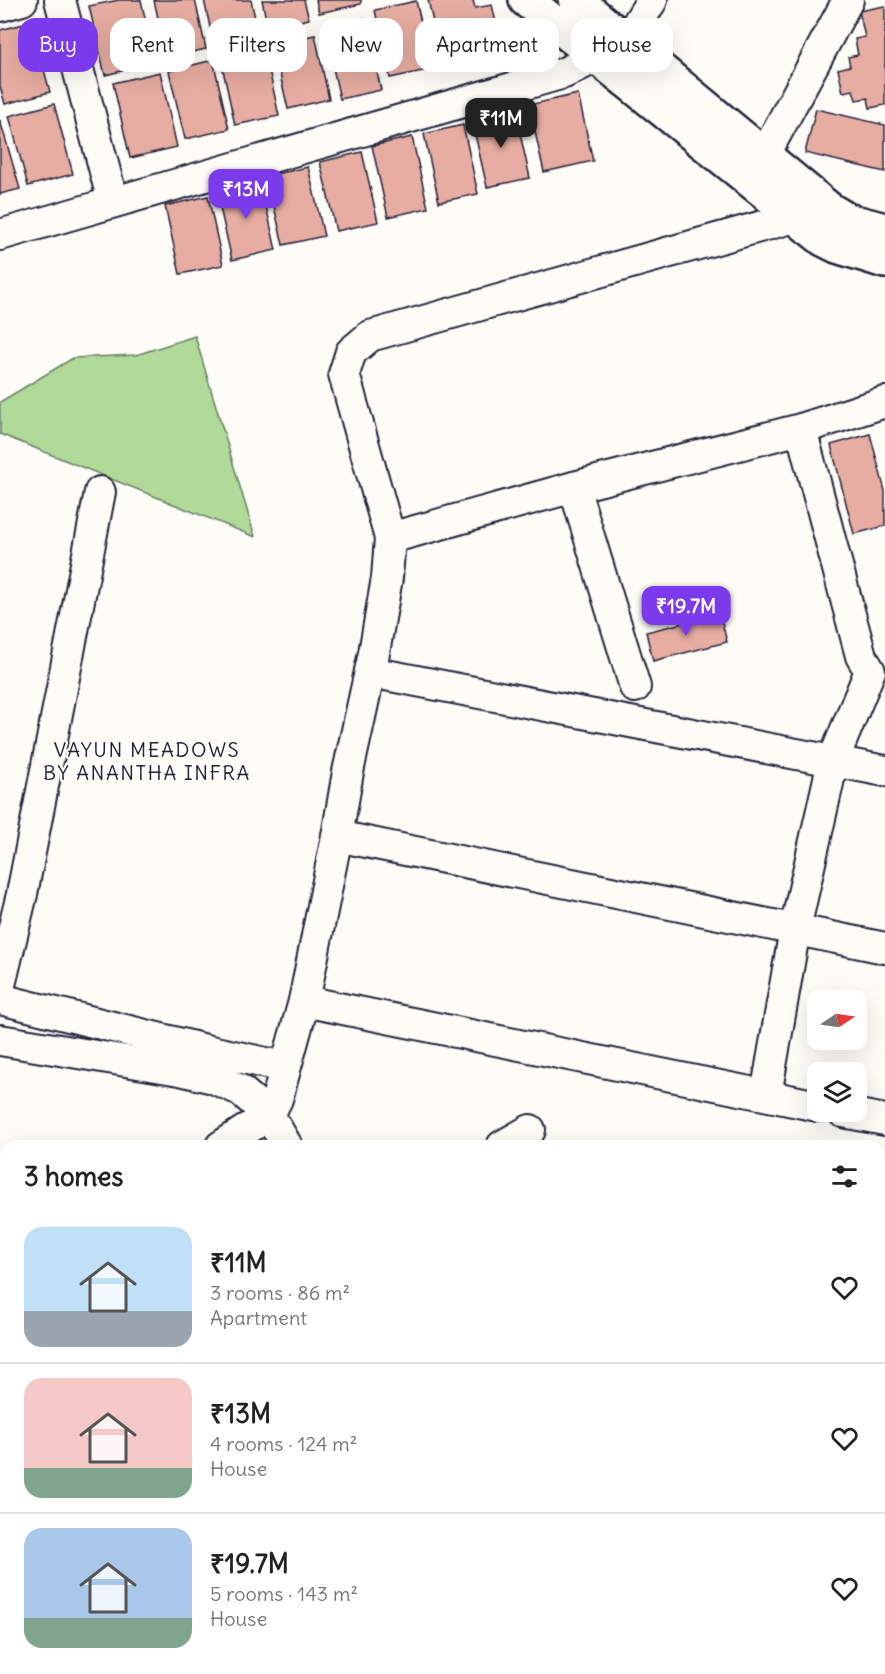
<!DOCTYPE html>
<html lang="en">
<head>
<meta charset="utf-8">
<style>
  :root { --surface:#fff; --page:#f6f6f6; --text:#222; --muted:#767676; --line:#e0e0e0; --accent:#7c3aed }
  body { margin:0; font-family:Delius,sans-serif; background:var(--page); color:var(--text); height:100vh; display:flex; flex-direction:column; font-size:22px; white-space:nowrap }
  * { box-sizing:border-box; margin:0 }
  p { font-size:20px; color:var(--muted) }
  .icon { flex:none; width:33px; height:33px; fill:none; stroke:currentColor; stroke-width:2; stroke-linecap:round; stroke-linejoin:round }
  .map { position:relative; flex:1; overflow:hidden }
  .details { position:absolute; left:0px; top:1140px; width:885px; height:534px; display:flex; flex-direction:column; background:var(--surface); border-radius:18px 18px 0 0; box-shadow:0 6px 24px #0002 }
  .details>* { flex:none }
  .hud { position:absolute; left:18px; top:18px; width:849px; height:54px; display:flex; gap:12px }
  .needle { width:39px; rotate:77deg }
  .fabs { position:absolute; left:807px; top:990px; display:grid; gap:12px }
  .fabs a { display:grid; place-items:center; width:60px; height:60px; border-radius:12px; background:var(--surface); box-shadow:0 6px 24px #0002; font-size:30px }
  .price { position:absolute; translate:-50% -51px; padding:0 14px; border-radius:12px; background:var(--accent); color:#fff; font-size:20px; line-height:39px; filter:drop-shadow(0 2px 3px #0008) }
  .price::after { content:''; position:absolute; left:50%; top:36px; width:18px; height:14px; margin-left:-9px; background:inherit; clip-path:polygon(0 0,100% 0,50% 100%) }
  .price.selected { background:#222; color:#fff }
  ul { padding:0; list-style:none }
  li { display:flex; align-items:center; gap:18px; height:150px; padding:0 24px }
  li+li { border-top:2px solid var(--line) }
  li span { display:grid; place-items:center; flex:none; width:168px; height:120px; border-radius:18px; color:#555 }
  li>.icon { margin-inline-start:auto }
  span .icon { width:72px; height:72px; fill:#fffc; stroke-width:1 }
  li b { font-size:26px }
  h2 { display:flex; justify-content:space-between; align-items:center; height:72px; padding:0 24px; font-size:26px }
  .tag { padding:0 21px; border-radius:18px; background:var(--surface); box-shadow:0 6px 24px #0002; font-size:21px; line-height:54px }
  .tag.selected { background:var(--accent); color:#fff }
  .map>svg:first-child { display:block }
  .green { fill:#afda97; stroke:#687e69; stroke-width:1.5 }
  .building { fill:#e7ada2; stroke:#22223b; stroke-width:1.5 }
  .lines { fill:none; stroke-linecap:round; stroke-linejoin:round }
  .street-casing { stroke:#22223b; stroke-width:34 }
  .secondary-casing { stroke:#22223b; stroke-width:38 }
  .street { stroke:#fdfcf7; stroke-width:30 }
  .secondary { stroke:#fdfcf7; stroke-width:33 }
  .labels { text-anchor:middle; stroke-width:4.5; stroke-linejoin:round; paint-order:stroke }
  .neighbourhood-label { font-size:20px; letter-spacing:1.5px; fill:#22223b; stroke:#fdfcf7 }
</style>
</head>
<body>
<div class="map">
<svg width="885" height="1674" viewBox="0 0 885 1674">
  <rect width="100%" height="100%" fill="#fdfcf7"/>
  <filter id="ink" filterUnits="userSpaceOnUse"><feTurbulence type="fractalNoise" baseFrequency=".0167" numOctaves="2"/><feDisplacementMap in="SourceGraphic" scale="12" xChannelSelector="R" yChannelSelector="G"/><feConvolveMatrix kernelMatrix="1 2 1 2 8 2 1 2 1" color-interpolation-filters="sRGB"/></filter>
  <g filter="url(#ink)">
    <path class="green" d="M195,336L255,537L0,434V402L73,358L136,355Z"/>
    <g class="building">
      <path d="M119,0H141L155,63L105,75L89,6Z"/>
      <path d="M154,0H195L206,49L167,58Z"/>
      <path d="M204,0H251L259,36L214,45Z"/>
      <path d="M262,0H304L309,19L268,29Z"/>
      <path d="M316,0H361V4L319,13Z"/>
      <path d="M428,0H473L475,8L492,5L503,53L443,66Z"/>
      <path d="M416,1L432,69L390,78L375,10Z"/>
      <path d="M885,6V105L870,108L868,98L856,100L853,90L843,92L838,69L850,66L848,57L858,55L855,39L865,37L859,11Z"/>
      <path d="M365,18L381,90L340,99L324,28Z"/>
      <path d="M31,22L50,92L5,104L0,86V30Z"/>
      <path d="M315,35L329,99L288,109L273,44Z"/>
      <path d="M264,46L279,116L235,125L220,56Z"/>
      <path d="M213,60L229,129L185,139L169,71Z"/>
      <path d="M160,72L177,147L130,158L113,83Z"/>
      <path d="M578,94L593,161L544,172L529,105Z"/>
      <path d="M54,104L73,174L28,186L9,116Z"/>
      <path d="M816,109L885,125V172L805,153Z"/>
      <path d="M515,111L530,178L487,187L472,121Z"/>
      <path d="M0,120L20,189L0,194Z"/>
      <path d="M463,125L478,194L439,202L424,134Z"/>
      <path d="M412,137L428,208L388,217L372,146Z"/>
      <path d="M362,152L378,222L336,231L320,162Z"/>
      <path d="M308,167L324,236L283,245L267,176Z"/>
      <path d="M260,180L276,250L232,260L216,190Z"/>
      <path d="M208,196L223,265L180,274L165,206Z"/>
      <path d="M870,434L885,491V526L854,534L831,445Z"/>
      <path d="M720,614L727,642L653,661L646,632Z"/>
    </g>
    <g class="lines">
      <defs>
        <g id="street">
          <path d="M60,0L113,202"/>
          <path d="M0,6L22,0"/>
          <path d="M764,156L848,0"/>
          <path d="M795,217L370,336L351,352L344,374L390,538L574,487L801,429L885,402"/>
          <path d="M0,235L564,73L626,42L652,0"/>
          <path d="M574,487L635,687"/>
          <path d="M370,672L885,771"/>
          <path d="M337,836L885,948"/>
          <path d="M0,985L22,894L100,492"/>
          <path d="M0,999L206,1050L284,1067"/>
          <path d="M304,1001L818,1106"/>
          <path d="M0,1040L180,1070L213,1078L240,1090L269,1115L287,1146"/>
          <path d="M766,1095L795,929L833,761L870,671L861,656L801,429"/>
          <path d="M843,1112L885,1120"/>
          <path d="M221,1146L269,1115L277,1099L304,1001L337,836L348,772L374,653L387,578L390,538"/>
          <path d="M502,1146L530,1130"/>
          <path d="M0,1274L6,1271"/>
          <path d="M0,1308L6,1305"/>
          <path d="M879,1346L885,1343"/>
          <path d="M879,1550L885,1547"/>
          <path d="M0,1563L6,1560"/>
          <path d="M299,1668L302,1674"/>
          <path d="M542,1668L545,1674"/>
          <path d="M579,1668L582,1674"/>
          <path d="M195,1674L206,1668"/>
          <path d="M653,1674L664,1668"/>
        </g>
        <g id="secondary">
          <path d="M526,0L823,239L837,246L885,261"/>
          <path d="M576,0L830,210L847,220L885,230"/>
        </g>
      </defs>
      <use href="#street" class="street-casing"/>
      <use href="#secondary" class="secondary-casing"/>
      <use href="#street" class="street"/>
      <use href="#secondary" class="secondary"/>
    </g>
  </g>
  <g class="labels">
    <g class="neighbourhood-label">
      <text x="147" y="757">VAYUN MEADOWS<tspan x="147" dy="23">BY ANANTHA INFRA</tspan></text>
    </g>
  </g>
</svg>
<div class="fabs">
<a><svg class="needle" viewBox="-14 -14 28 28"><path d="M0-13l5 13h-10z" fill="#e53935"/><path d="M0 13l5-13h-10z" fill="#767676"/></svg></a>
<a><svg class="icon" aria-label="layers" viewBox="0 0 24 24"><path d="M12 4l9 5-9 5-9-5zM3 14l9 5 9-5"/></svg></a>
</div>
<b class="price selected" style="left:501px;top:149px">₹11M</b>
<b class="price" style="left:246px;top:220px">₹13M</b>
<b class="price" style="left:686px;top:637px">₹19.7M</b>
<div class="hud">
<a class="tag selected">Buy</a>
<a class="tag">Rent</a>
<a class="tag">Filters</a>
<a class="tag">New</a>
<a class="tag">Apartment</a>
<a class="tag">House</a>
</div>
<section class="details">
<h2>3 homes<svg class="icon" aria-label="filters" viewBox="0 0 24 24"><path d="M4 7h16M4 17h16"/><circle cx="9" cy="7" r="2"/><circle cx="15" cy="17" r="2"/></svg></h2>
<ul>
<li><span style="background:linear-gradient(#bfe0f5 70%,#9aa5b1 0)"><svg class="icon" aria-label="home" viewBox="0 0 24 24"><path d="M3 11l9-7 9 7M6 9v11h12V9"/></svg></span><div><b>₹11M</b><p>3 rooms · 86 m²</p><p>Apartment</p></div><svg class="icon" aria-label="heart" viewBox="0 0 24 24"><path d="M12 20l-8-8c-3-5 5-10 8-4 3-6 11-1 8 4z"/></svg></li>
<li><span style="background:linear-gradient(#f6c9c9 75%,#7fa58c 0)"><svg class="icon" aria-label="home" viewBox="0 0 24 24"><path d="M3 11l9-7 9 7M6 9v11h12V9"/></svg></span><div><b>₹13M</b><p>4 rooms · 124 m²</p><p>House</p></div><svg class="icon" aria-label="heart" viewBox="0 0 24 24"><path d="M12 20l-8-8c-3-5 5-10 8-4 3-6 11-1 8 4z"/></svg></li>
<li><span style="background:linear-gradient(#a9c7e8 75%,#7fa58c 0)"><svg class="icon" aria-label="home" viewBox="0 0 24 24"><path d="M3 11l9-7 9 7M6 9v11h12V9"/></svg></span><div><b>₹19.7M</b><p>5 rooms · 143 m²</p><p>House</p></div><svg class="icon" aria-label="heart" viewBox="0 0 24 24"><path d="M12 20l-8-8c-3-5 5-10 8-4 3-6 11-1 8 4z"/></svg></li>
</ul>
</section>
</div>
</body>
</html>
